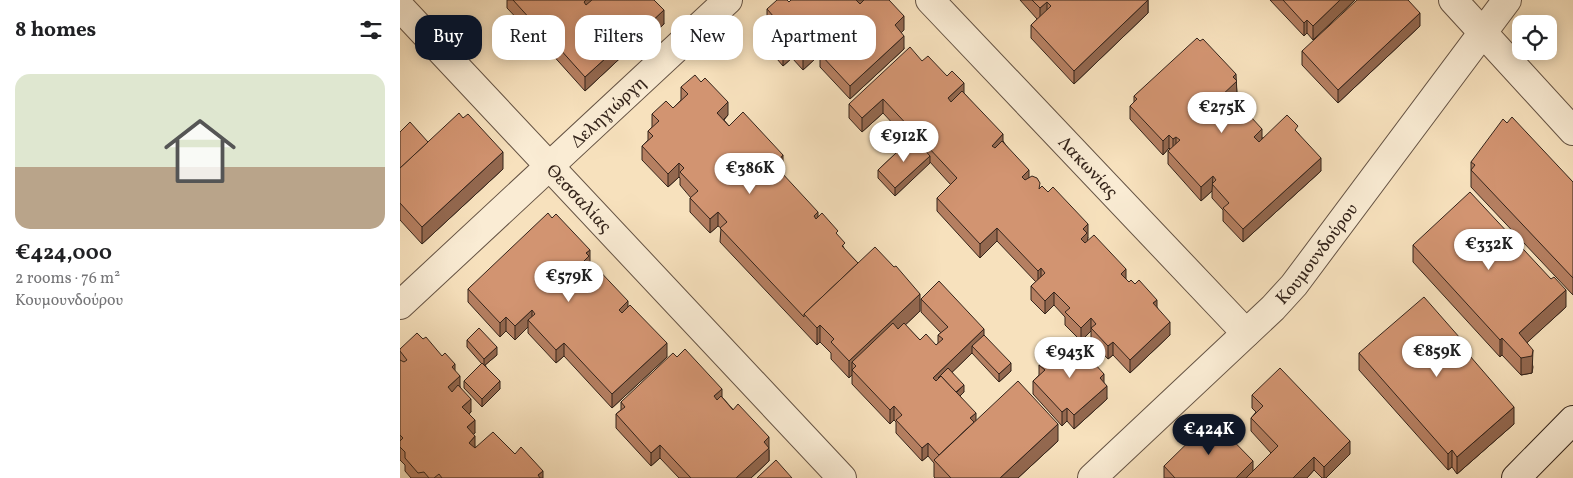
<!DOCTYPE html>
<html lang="en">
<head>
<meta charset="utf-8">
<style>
  :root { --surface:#fff; --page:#f6f6f6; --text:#202124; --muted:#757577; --line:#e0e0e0; --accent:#111827 }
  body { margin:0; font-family:Vollkorn,serif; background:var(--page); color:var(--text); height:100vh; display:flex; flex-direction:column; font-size:19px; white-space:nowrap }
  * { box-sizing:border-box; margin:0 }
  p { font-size:16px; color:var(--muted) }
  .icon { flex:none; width:28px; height:28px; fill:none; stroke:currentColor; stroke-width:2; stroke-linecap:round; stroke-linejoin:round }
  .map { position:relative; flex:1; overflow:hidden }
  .drawer { display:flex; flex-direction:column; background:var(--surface); width:400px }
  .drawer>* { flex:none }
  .hud { position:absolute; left:15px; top:15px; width:475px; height:45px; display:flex; gap:10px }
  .controls { position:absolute; left:1112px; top:15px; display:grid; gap:10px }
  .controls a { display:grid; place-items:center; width:45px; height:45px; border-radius:10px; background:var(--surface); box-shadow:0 2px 12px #0003; font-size:25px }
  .price { position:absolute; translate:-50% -42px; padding:0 11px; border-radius:18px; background:#fff; color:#222; font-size:16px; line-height:32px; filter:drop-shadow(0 1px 2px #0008) }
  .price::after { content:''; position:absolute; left:50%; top:30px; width:15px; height:11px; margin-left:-8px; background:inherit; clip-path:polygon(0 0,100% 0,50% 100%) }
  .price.active { background:var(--accent); color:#fff }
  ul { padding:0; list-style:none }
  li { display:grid; align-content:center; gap:10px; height:265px; padding:0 15px }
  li+li { border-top:1px solid var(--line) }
  li span { display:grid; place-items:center; height:155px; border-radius:15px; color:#555 }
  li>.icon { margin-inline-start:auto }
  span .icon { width:90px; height:90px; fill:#fffc; stroke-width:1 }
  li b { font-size:21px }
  h2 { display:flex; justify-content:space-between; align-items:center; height:60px; padding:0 15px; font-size:21px }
  .chip { padding:0 18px; border-radius:15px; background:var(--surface); box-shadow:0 2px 12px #0003; font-size:18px; line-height:45px }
  .chip.active { background:var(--accent); color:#fff }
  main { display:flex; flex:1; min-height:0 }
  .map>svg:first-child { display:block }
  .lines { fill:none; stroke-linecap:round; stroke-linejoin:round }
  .street-casing { stroke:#655344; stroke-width:30 }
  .secondary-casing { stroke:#34241b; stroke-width:30 }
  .street { stroke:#faecd4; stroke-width:28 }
  .secondary { stroke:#faecd4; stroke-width:28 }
  .wall { fill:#b57f61; stroke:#34241b }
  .shaded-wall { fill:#93684f; stroke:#34241b }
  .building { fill:#d29471; stroke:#34241b }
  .labels { text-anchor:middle; stroke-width:4.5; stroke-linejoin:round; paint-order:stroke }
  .street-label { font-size:18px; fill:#34241b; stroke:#faecd4 }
</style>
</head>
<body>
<main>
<section class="drawer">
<h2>8 homes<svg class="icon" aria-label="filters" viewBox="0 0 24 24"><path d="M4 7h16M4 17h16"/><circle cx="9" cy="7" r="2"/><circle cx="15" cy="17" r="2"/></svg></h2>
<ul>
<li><span style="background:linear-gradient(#dfe7d0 60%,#b9a48a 0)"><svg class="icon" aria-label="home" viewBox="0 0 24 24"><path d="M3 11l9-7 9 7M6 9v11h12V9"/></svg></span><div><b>€424,000</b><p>2 rooms · 76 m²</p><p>Κουμουνδούρου</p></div></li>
</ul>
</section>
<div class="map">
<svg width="1173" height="478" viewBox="0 0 1173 478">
  <rect width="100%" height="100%" fill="#f7e1bd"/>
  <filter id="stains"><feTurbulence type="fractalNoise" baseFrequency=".004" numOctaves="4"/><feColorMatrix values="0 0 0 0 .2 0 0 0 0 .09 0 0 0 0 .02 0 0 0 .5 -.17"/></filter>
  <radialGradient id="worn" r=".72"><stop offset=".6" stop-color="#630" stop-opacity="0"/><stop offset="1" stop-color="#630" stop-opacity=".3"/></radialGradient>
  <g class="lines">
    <defs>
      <g id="street">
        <path id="s1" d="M530,0L846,333"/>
        <path d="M1053,0L1173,131"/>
        <path id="s2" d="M0,7L442,478"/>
        <path id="s3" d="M0,305L328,0"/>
        <path id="s4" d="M692,478L873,308L894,285L1107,0"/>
      </g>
      <path id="secondary" d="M1116,478L1173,420"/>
    </defs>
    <use href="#street" class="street-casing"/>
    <use href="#secondary" class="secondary-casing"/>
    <use href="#street" class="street"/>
    <use href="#secondary" class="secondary"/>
  </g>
  <g class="wall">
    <path d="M107,0H254L264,24L234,51L231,48L185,91L150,52V45L146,42L142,45L107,8Z"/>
    <path d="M620,0H748V13L674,84L631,38V25L637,19Z"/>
    <path d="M870,0H955L913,40L907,33L904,36Z"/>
    <path d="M389,2L504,30L501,33L504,49L450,99L420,67V54L403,70L392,58L383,66L371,52V39L373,38L369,34V24L367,22V9Z"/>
    <path d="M1020,26L938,103L902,65V51Z"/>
    <path d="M800,41L836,80L837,94L833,98L862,138L898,133L921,171L843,242L823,221V210L812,198V191L801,201L768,164V151L770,149L769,148L763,155L730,119V106L734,102V96Z"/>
    <path d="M522,61L564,93L603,141L629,178L688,237L687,241L726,280L757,307L770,335L730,373L713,355L708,359L691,341V331L681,341L665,325V317L654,305L645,314L631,300V286L636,282L597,241L580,258L537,211V198L551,185L530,162L495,196L478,178V170L509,141L483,113L462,132L449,118V104Z"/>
    <path d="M281,87L328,115L324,120L329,126L383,169L381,172V173L418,218L438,236L445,250L458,263L520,311L505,325L520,340L536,345L538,343V335L541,333L521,312V299L584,335L611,371L599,382L572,353L552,372L564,392L560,396L576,421L658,441L618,478H535L534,477V463L528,456L522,461L496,433V422L494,420L490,424L452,384V375L449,378L431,359V353L420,342L417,345L320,242L321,228L318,226L310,233L290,212V198H291L280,185V178L279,177L268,187L242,160V146L248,140V131L252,127V114L273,108L281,100Z"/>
    <path d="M1107,123L1173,182V295L1071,187V162Z"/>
    <path d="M0,132L103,169L22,244L0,220Z"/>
    <path d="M152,218L190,263L189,265L228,308L267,357L212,408L164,356L156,363L128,333V327L115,340L106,331L100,337L68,302V289Z"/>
    <path d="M1013,245L1166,307L1127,342L1133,367L1132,373L1121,375L1102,355L1100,357L1013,262Z"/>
    <path d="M67,340L97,355L85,365L100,389L82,407L64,388V381L82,364L67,347Z"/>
    <path d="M1060,345L1114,424L1057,474L1052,467L1048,470L959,370V353Z"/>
    <path d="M0,349L55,371L60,387L71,412L69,414L75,433L73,434L75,448L115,454L143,478H11L5,471V465L0,460Z"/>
    <path d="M664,353L704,383L707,399L674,429L667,421L662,426L633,394V381L639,375V365Z"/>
    <path d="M852,395L950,454L926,478H922L914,470L907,478H764V466L853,471L871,453L851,431V418L856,412L852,408Z"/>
    <path d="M322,397L369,450V461L351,478H279L260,458L251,466L216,428V414L221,410V402Z"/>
  </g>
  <g class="shaded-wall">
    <path d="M186,0H199L184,15V2Z"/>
    <path d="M456,0H466L456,13Z"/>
    <path d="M748,0V13L674,84V71Z"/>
    <path d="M940,0H955L913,40V26Z"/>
    <path d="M647,2V15L640,21V8Z"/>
    <path d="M264,10V24L234,51V38Z"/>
    <path d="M1020,13V26L938,103V90Z"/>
    <path d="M504,16V30L495,39V25Z"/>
    <path d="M907,20V33L904,36V23Z"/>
    <path d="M146,28V42L142,45V32Z"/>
    <path d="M231,35V48L185,91V77Z"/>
    <path d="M426,36V49L403,70V57Z"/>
    <path d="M504,36V49L450,99V86Z"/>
    <path d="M392,45V58L383,66V53Z"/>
    <path d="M836,74L837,94L819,111V98L833,77Z"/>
    <path d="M564,83V97L548,112V98Z"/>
    <path d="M483,99V113L462,132V118Z"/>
    <path d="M328,102V115L317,126V113Z"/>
    <path d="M862,129V142L854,150V137Z"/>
    <path d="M603,134V147L592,159V146Z"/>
    <path d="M769,135V148L763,155V141Z"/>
    <path d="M776,137V150L773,152V139Z"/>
    <path d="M103,152V169L22,244V227Z"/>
    <path d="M383,155V169L381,172V180L371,189V176L377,162Z"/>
    <path d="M530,156V163L495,196V188Z"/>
    <path d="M921,158V171L843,242V229Z"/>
    <path d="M279,163V177L268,187V174Z"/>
    <path d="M629,170V183L622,190V177Z"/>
    <path d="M813,176L812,191L801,201V187Z"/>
    <path d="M318,212V226L310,233V219Z"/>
    <path d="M418,212V225L414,216Z"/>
    <path d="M688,224V237L687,246L681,239L683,229Z"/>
    <path d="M597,228V241L580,258V244Z"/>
    <path d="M190,250V263L189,265V270L178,280V267L186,253Z"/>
    <path d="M641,268V281L638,284V271Z"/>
    <path d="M726,269V282L721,274Z"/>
    <path d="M1166,290V307L1119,350V333Z"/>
    <path d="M654,292V305L645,314V301Z"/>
    <path d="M520,294V311L456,372V366L452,362V375L449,378V361Z"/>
    <path d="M757,300V313L753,303Z"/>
    <path d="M228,301V314L219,323V310Z"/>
    <path d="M132,310V324L128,320V327L115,340V326Z"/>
    <path d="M106,317V331L100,337V323Z"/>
    <path d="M691,318V331L681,341V328Z"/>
    <path d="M770,322V335L730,373V360Z"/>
    <path d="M420,325V342L417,345V328Z"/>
    <path d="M584,329V342L572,346V353L538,386L533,378Z"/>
    <path d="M1102,338V355L1100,357V340Z"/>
    <path d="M713,342V355L708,359V346Z"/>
    <path d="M164,343V356L156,363V350Z"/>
    <path d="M267,343V357L212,408V394Z"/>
    <path d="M97,347V355L84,366V359Z"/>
    <path d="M1133,350L1132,373L1121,375V358Z"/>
    <path d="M611,363V371L599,382V374Z"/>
    <path d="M55,364V378L52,367Z"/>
    <path d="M704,374V387L700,378Z"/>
    <path d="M60,376V389L48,401V387Z"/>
    <path d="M100,381V389L82,407V399Z"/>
    <path d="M564,385V392L554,402V395Z"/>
    <path d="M707,386V399L674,429V415Z"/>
    <path d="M322,389V402L314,410V396Z"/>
    <path d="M71,399V412L62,420V407Z"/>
    <path d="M494,406V420L490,424V410Z"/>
    <path d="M1114,407V424L1057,474V457Z"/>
    <path d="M667,408V421L662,426V412Z"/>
    <path d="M576,413V425L570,418Z"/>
    <path d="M75,420V433L67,440V427Z"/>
    <path d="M658,424V441L618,478H600Z"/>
    <path d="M75,436V450L69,443Z"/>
    <path d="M369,437V461L351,478H336L364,442Z"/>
    <path d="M950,441V454L926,478H924V467Z"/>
    <path d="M528,443V456L522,461V448Z"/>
    <path d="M260,445V458L251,466V453Z"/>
    <path d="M1052,450V467L1048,470V454Z"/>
    <path d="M914,457V470L907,478H893Z"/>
    <path d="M853,461V474L849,478H836Z"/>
    <path d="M143,471V478H138V475Z"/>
  </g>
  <g class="building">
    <path d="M113,0H186L184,2L186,5L192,0H254L264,10L234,38L231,35L185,77L150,38L153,35L146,28L142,32Z"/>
    <path d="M377,0H387L389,2L391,0H456L460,4L464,0H489L504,16L495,25L504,36L450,86L420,54L432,43L426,36L403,57L392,45L383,53L371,39L379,32L369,21L374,17L367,9Z"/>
    <path d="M632,0H748L674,71L631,25L651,6L647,2L640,8Z"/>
    <path d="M883,0H940L913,26L907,20L904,23Z"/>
    <path d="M957,0H1008L1020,13L938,90L902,51Z"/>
    <path d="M797,38L800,41L803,39L836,74L833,77L837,81L819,98L821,100L829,93L862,129L854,137L859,142L887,115L898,126L895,130L921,158L843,229L823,208L829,203L812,184L816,180L813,176L801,187L768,151L780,140L776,137L773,139L769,135L763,141L730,106L737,99L734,96Z"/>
    <path d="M510,47L522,61L528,56L547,76L552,71L564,83L548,98L551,102L562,91L603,134L592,146L595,148L602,141L629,170L622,177L625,180L632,176L637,178L640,183L639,189L642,186L648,192L653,187L688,224L683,229L687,233L681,239L685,243L694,235L726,269L721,274L729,282L731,280L735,284L739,280L757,300L753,303L770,322L730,360L713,342L708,346L691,328L696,324L691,318L681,328L665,312L670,308L654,292L645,301L631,286L645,273L641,268L638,271L597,228L580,244L537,198L557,178L483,99L462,118L449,104Z"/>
    <path d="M295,75L301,82L305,78L328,102L317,113L329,126L343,112L383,155L377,162L381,167L371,176L375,179L381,172L418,212L414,216L416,219L422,213L438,231L436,233L445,243L442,246L458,263L404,314V317L320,228L327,222L318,212L310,219L290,198L298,191L280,172L284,168L279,163L268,174L242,146L253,136L248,131L259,121L252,114L266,101L273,108L288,94L281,87Z"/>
    <path d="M59,113L63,118L68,114L103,152L22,227L0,203V168Z"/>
    <path d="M1112,117L1173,182V278L1071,170L1075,165L1071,162L1103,119L1107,123Z"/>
    <path d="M10,122L28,142L0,168V132Z"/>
    <path d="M513,137L530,156L495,188L478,170Z"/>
    <path d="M1070,192L1151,279L1154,277L1166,290L1119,333L1133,350L1132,356L1121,358L1102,338L1100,340L1013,245Z"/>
    <path d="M148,213L152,218L156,214L190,250L186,253L189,256L178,267L181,270L187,264L190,267L193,264L228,301L219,310L222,313L230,305L267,343L212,394L164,343L156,350L128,320L135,314L132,310L115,326L106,317L100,323L68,289Z"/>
    <path d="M475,247L494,267L496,266L520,294L449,361L431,342L434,339L420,325L417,328L404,314Z"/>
    <path d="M539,281L584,329L533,378L536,381L541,376L576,413L570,418L574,422L539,455L528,443L522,448L496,420L502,415L494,406L490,410L452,370L456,366L452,362L493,323L498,329L504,323L520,340L526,334L536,345L543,339L538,335L548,327L521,299Z"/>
    <path d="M1024,297L1060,338L1057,341L1114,407L1057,457L1052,450L1048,454L959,353Z"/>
    <path d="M79,328L97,347L84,359L67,340Z"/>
    <path d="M17,333L23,339L26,337L42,356L45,353L55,364L52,367L60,376L48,387L52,392L58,385L71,399L62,407L75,420L67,427L75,436L69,443L75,448L93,432L115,454L121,447L143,471L138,475L140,478H42L39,474L34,478H29L24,472L18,473L5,458V452L0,447V441L3,438L0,435V360L4,362L7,360L0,351V349Z"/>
    <path d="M584,335L611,363L599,374L572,346Z"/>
    <path d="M675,342L704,374L700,378L707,386L674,415L667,408L662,412L633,381L645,370L639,365L659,347L664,353Z"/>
    <path d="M285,349L322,389L314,396L317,400L321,396L333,410L338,404L369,437L364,442L369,448L336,478H291L260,445L251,453L216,414L225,407L221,402L273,353L277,357Z"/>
    <path d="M82,363L100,381L82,399L64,381Z"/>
    <path d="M548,368L564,385L556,392L541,376L538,378Z"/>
    <path d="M880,368L950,441L924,467L914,457L893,478H846L878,446L851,418L863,406L852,395Z"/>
    <path d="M618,381L658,424L600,478H551L534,460Z"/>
    <path d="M812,419L853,461L836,478H775L764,466Z"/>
    <path d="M376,460L392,478H357Z"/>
  </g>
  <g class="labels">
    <g class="street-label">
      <text dy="6" stroke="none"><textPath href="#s3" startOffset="284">Δεληγιώργη</textPath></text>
      <text dy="6" stroke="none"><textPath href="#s1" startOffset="230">Λακωνίας</textPath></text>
      <text dy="6" stroke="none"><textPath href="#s2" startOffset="262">Θεσσαλίας</textPath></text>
      <text dy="6" stroke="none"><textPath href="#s4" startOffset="318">Κουμουνδούρου</textPath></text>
    </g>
  </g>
  <rect width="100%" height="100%" filter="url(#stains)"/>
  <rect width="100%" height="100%" fill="url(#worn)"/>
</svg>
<div class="controls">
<a><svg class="icon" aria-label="locate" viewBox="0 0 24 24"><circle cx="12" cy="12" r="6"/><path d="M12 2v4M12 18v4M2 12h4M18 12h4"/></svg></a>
</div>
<b class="price" style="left:822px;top:134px">€275K</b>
<b class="price" style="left:504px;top:163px">€912K</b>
<b class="price" style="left:350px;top:195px">€386K</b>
<b class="price" style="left:1089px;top:271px">€332K</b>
<b class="price" style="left:169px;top:303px">€579K</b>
<b class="price" style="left:1037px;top:378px">€859K</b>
<b class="price" style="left:670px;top:379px">€943K</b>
<b class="price active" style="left:809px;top:456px">€424K</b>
<div class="hud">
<a class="chip active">Buy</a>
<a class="chip">Rent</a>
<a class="chip">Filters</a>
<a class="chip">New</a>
<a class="chip">Apartment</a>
</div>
</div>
</main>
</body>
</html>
